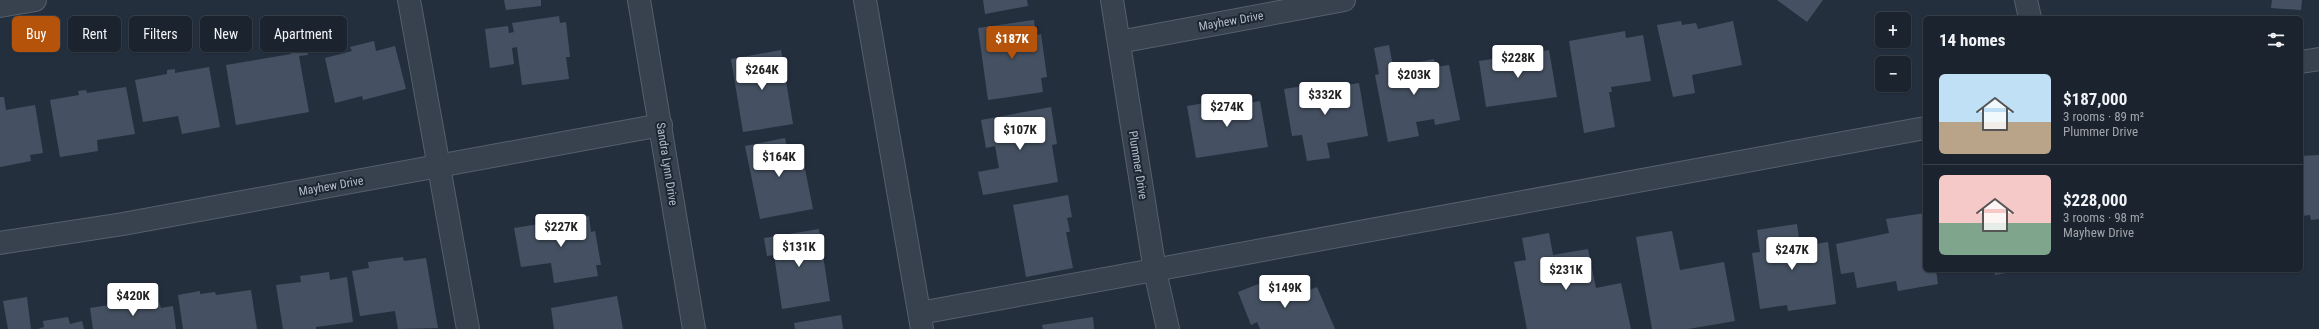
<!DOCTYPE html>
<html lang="en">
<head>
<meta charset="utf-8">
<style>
  :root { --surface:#1b232e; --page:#282f3a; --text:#f1f3f6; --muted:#a0a4aa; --line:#39404a; --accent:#b45309 }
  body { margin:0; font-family:"Roboto Condensed",sans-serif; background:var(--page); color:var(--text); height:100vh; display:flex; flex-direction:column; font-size:15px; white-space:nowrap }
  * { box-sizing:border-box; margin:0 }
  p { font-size:13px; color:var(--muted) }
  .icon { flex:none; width:22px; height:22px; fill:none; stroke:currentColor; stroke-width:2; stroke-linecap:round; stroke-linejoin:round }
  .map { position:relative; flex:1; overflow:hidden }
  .details { position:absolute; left:1923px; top:16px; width:380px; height:256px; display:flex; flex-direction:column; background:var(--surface); border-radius:6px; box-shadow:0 1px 3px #0004,0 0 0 1px var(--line) }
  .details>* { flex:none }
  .top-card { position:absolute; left:12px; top:16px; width:380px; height:36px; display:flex; gap:8px }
  .tools { position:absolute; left:1875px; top:12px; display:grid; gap:8px }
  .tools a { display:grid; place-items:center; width:36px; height:36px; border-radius:6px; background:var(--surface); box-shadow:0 1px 3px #0004,0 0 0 1px var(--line); font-size:20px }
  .price { position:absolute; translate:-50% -34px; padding:0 9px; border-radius:4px; background:#fff; color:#222; font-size:13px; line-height:26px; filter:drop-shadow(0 1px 2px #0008) }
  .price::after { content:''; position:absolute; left:50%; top:24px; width:12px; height:9px; margin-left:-6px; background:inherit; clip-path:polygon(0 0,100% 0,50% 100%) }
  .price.selected { background:var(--accent); color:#fff }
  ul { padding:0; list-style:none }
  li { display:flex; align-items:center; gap:12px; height:100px; padding:0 16px }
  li+li { border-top:1px solid var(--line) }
  li span { display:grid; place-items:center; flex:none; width:112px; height:80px; border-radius:6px; color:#555 }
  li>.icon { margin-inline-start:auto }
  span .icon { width:48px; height:48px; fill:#fffc; stroke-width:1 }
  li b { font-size:17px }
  h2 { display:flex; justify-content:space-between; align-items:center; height:48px; padding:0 16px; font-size:17px }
  .tag { padding:0 14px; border-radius:6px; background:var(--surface); box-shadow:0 1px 3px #0004,0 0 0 1px var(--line); font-size:14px; line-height:36px }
  .tag.selected { background:var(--accent); color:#fff }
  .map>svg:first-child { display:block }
  .building { fill:#455162 }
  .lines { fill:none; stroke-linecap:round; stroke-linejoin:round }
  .minor-casing { stroke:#565f6c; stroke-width:24 }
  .minor { stroke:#38414e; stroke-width:22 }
  .labels { text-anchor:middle; stroke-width:4; stroke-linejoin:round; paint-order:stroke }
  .street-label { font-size:12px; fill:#b4bcc9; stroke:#1d2633 }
</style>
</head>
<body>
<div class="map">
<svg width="2319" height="329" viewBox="0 0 2319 329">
  <rect width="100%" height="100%" fill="#242f3e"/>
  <g class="building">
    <path d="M504,0H541V6L506,10Z"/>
    <path d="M983,0H1027L1028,6L985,14Z"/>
    <path d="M1777,0H1823L1807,22Z"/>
    <path d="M2272,0H2302L2301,10L2271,8Z"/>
    <path d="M559,16L560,23L566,22L570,57H566L569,79L522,85L517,47L512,48L514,64L490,68L485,29L508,26L509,33L514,32L512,23Z"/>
    <path d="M1034,20L1036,35L1041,34L1047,77L1041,78L1043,92L988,100L978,28Z"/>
    <path d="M1681,21L1682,25L1696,23L1698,29L1733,21L1742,65L1692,75L1695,93L1673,97L1657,25Z"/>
    <path d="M303,26L308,55L299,56L309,112L236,125L226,65L291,54L287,29Z"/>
    <path d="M1625,31L1626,38L1643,35L1651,81L1611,87L1612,92H1609L1615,127L1584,133L1569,41Z"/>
    <path d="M374,41L376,51L395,46L406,89L363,100L362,96L335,103L325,58L352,51L350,47Z"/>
    <path d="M1389,45L1394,72L1398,71L1399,74L1410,72L1409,64L1434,59L1436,67L1449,65L1460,120L1435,125L1434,119L1416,122L1419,136L1388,142L1375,75L1379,74L1374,48Z"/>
    <path d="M781,50L793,124L743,132L731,59Z"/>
    <path d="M1549,50L1557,97L1486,107L1479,61Z"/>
    <path d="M209,67L220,127L182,134L178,116L143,122L135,80L167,74V70L175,69V73Z"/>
    <path d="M1322,83L1323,89L1359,83L1368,136L1327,143L1330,158L1307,161L1302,135L1292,136L1284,89Z"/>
    <path d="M126,87L135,134L97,140L98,151L60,157L50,100L79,95L78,91L86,90L87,93Z"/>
    <path d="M0,97H4L6,110L35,105L43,153L30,155L31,161L0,167Z"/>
    <path d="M1222,100L1223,107L1260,101L1268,147L1196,158L1187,106Z"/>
    <path d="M1051,107L1057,144L1052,145L1058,182L983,195L978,172L999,168L995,146L986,148L981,120Z"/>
    <path d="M785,138L787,147L800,144L813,209L760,219L745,146Z"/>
    <path d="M2319,155V219L2311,220L2310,215L2301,216V156Z"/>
    <path d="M1068,195L1072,217L1067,218L1070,232H1066L1073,268L1026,277L1013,205Z"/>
    <path d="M1925,213V270H1936L1938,284L1898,291L1896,281L1857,288L1854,272L1841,274L1836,244L1889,233L1886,219Z"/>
    <path d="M589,216L591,232L595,231L601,265H596L598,276L554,283L551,263L521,267L514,228Z"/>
    <path d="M1797,224L1800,246L1828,242L1836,304L1788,311L1787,305L1760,309L1752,253L1760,252L1757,230Z"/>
    <path d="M819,229L830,301L782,309L774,255L767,256L764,238Z"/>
    <path d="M1672,231L1680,270L1724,262L1735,321L1688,329H1652L1636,237Z"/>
    <path d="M1549,233L1553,255L1588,249L1596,288L1621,283L1631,329H1527L1514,262L1526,260L1522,238Z"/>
    <path d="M403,257L404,261L426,258L438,328L398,329L395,311L360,316L352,271L369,268L368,262Z"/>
    <path d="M1994,270H2017V271L1995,275Z"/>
    <path d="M329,272L330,280L347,277L353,322L316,327V329H283L276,285L301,282L300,276Z"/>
    <path d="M1271,279L1280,302L1317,287L1335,329H1260L1257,322L1251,325L1238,292Z"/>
    <path d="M251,290L257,329H183L178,295L200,291V294L215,292L216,295Z"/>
    <path d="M617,296L623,329H554L551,308Z"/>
    <path d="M27,297L31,329H8L3,301Z"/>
    <path d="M128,302L129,307L159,302L161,308L173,306L176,329H93L90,308Z"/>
    <path d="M841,315L843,329H795L794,323Z"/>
    <path d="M68,317L70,324L82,321L84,329H38L44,327L43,321Z"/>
    <path d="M1093,317L1094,329H1043L1042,325Z"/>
  </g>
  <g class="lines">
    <defs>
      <g id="minor">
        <path d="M409,0L468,329"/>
        <path d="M639,0L694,329"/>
        <path d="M865,0L922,329"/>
        <path d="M1112,0L1155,271L1168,329"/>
        <path d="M2026,0L2030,18"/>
        <path d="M0,6L35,0"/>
        <path d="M1119,42L1344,0"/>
        <path d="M2301,62L2319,59"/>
        <path d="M0,243L123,224L661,125"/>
        <path d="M920,313L1925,128"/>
      </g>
    </defs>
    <use href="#minor" class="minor-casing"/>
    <use href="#minor" class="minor"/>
  </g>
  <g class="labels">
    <g class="street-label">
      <text transform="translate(1231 21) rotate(-10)" y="4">Mayhew Drive</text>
      <text transform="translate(667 164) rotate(81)" y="4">Sandra Lynn Drive</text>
      <text transform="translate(1138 165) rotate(81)" y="4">Plummer Drive</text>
      <text transform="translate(331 186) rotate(-10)" y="4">Mayhew Drive</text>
    </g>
  </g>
</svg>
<div class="tools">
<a>+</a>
<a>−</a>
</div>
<b class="price selected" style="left:1012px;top:60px">$187K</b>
<b class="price" style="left:1518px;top:79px">$228K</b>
<b class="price" style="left:762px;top:91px">$264K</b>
<b class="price" style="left:1414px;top:96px">$203K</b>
<b class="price" style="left:1325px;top:116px">$332K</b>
<b class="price" style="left:1227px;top:128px">$274K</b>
<b class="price" style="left:1020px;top:151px">$107K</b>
<b class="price" style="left:779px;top:178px">$164K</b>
<b class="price" style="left:561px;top:248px">$227K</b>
<b class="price" style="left:799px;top:268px">$131K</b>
<b class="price" style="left:1792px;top:271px">$247K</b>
<b class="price" style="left:1566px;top:291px">$231K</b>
<b class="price" style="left:1285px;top:309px">$149K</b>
<b class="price" style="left:133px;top:317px">$420K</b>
<div class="top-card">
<a class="tag selected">Buy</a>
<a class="tag">Rent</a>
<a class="tag">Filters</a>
<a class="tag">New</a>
<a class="tag">Apartment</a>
</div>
<section class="details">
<h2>14 homes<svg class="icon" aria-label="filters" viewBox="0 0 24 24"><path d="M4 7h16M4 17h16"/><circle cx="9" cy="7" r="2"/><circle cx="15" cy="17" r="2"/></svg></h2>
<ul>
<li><span style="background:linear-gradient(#bfe0f5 60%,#b9a48a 0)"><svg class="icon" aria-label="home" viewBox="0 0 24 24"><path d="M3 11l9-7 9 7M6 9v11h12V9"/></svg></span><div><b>$187,000</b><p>3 rooms · 89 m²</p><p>Plummer Drive</p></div></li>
<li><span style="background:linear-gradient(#f6c9c9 60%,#7fa58c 0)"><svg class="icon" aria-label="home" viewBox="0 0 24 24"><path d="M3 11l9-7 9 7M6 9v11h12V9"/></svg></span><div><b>$228,000</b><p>3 rooms · 98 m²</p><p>Mayhew Drive</p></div></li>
</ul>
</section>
</div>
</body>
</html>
